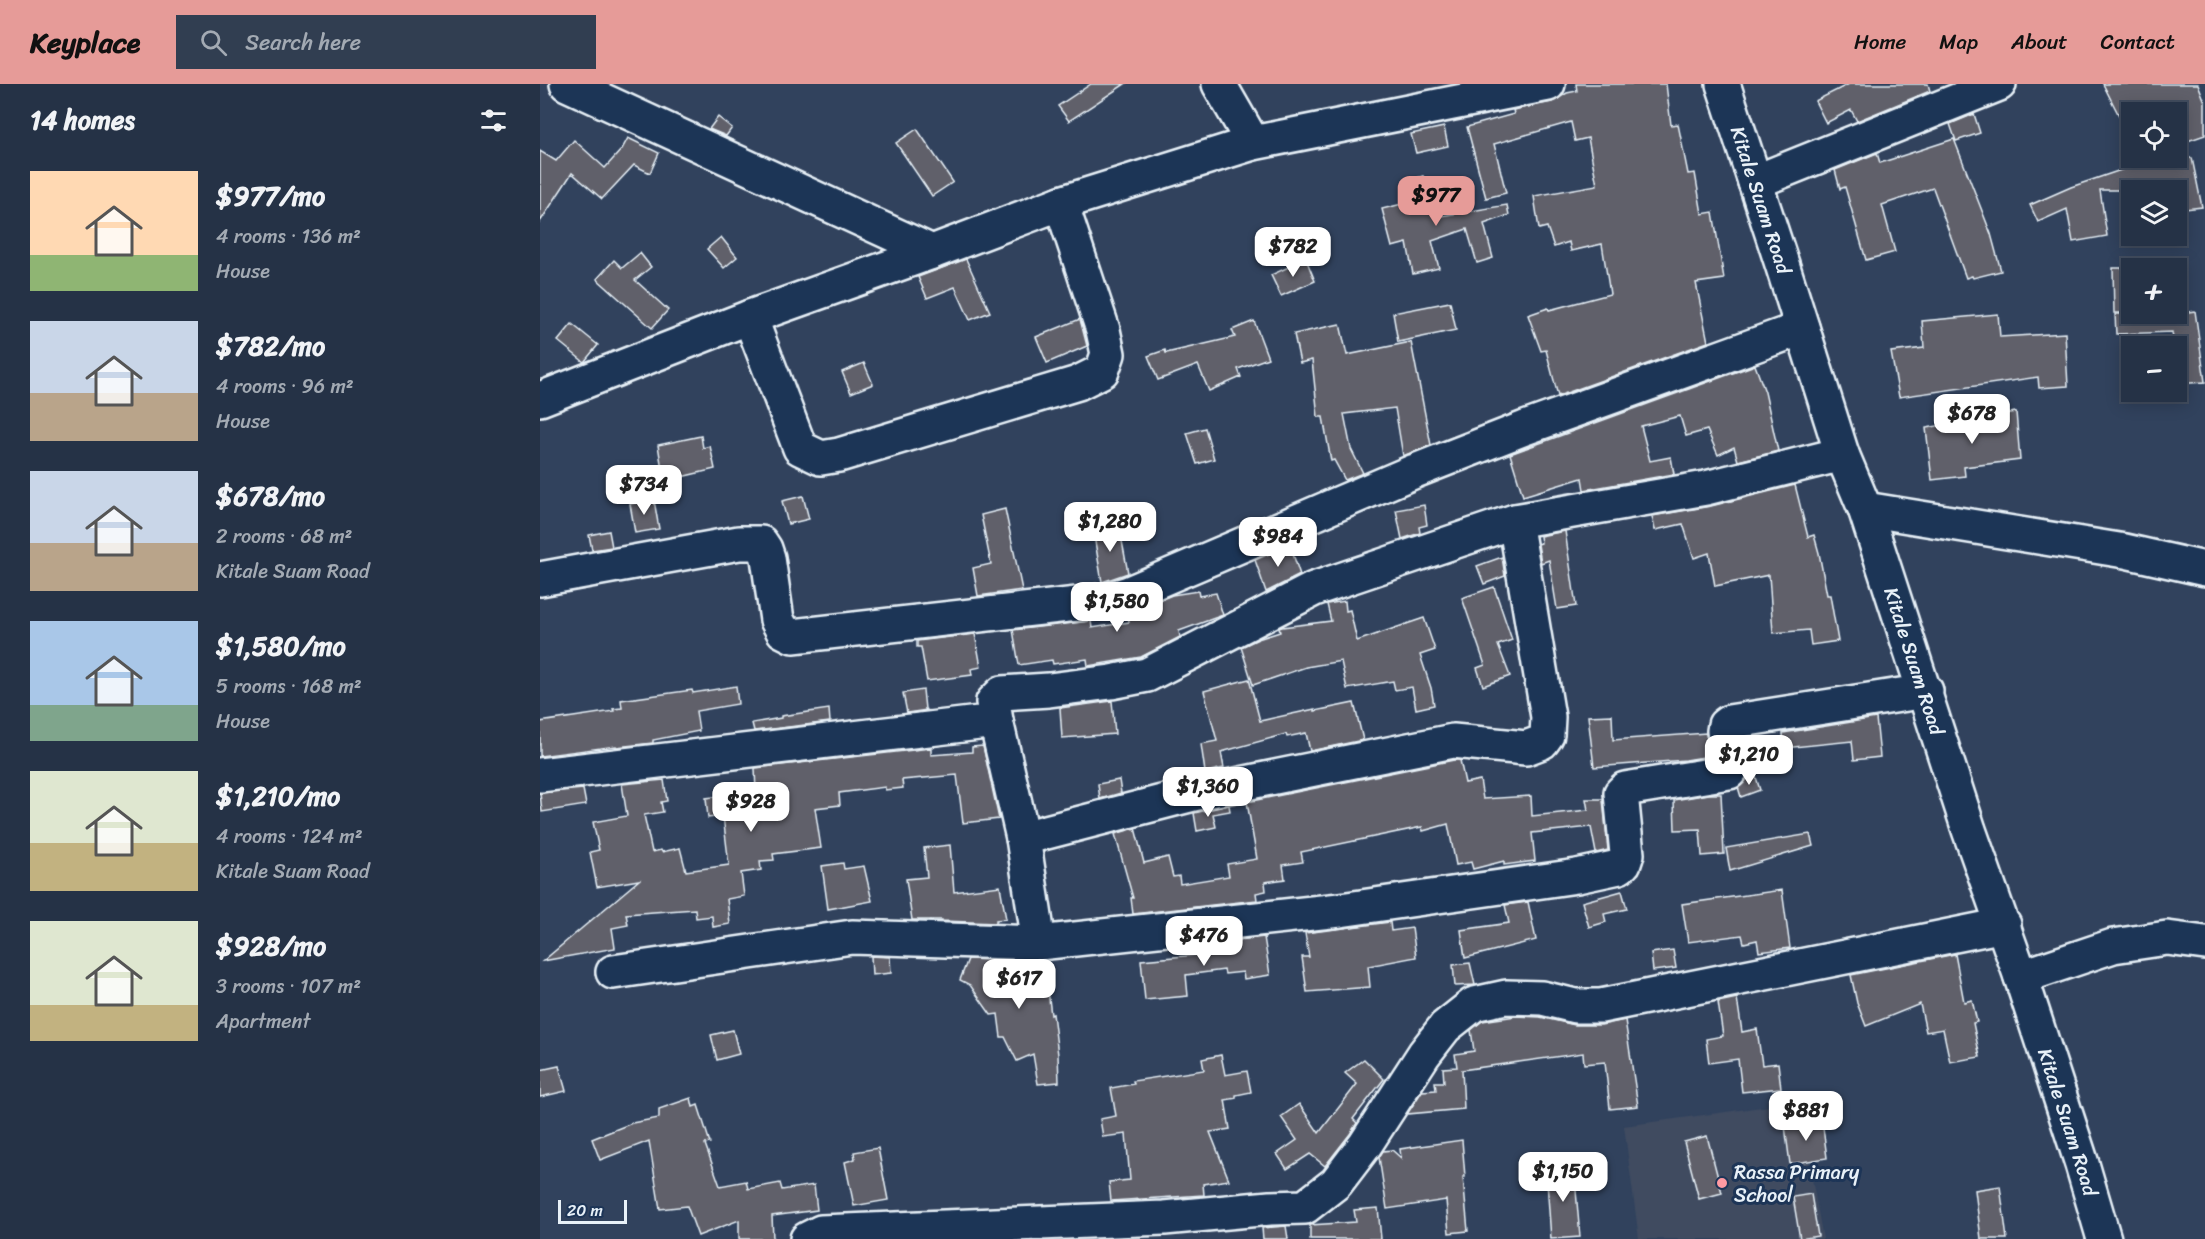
<!DOCTYPE html>
<html lang="en">
<head>
<meta charset="utf-8">
<style>
  :root { --surface:#253246; --page:#313e51; --text:#f1f3f6; --muted:#a3aab3; --line:#424d5f; --accent:#e69b98 }
  body { margin:0; font-family:Sriracha,sans-serif; background:var(--page); color:var(--text); height:100vh; display:flex; flex-direction:column; font-size:22px; white-space:nowrap }
  * { box-sizing:border-box; margin:0 }
  p { font-size:20px; color:var(--muted) }
  .icon { flex:none; width:33px; height:33px; fill:none; stroke:currentColor; stroke-width:2; stroke-linecap:round; stroke-linejoin:round }
  .map { position:relative; flex:1; overflow:hidden }
  .side { display:flex; flex-direction:column; background:var(--surface); width:540px }
  .side>* { flex:none }
  .controls { position:absolute; left:1581px; top:18px; display:grid; gap:12px }
  .controls a { display:grid; place-items:center; width:66px; height:66px; border-radius:0px; background:var(--surface); box-shadow:0 3px 15px #0003,0 0 0 2px var(--line); font-size:30px }
  .scale { position:absolute; left:18px; bottom:15px; width:69px; box-sizing:border-box; padding-left:6px; border:3px solid #e8f1f8; border-top:0; font-size:16px; line-height:21px; white-space:nowrap; color:#e8f1f8; -webkit-text-stroke:4px #1d3557; paint-order:stroke }
  .price { position:absolute; translate:-50% -51px; padding:0 14px; border-radius:12px; background:#fff; color:#222; font-size:20px; line-height:39px; filter:drop-shadow(0 2px 3px #0008) }
  .price::after { content:''; position:absolute; left:50%; top:36px; width:18px; height:14px; margin-left:-9px; background:inherit; clip-path:polygon(0 0,100% 0,50% 100%) }
  .price.current { background:var(--accent); color:#111 }
  ul { padding:0; list-style:none }
  li { display:flex; align-items:center; gap:18px; height:150px; padding:0 30px }
  li span { display:grid; place-items:center; flex:none; width:168px; height:120px; border-radius:0px; color:#555 }
  li>.icon { margin-inline-start:auto }
  span .icon { width:72px; height:72px; fill:#fffc; stroke-width:1 }
  li b { font-size:26px }
  h2 { display:flex; justify-content:space-between; align-items:center; height:72px; padding:0 30px; font-size:26px }
  header { display:flex; align-items:center; gap:36px; box-sizing:border-box; height:84px; padding:0 30px; background:var(--accent); color:#111 }
  header strong { font-size:28px }
  nav { display:flex; gap:33px; margin-inline-start:auto; font-size:21px }
  .search { width:420px; height:54px; background:var(--page); display:flex; align-items:center; gap:15px; box-sizing:border-box; padding:0 21px; border-radius:0px; color:var(--muted); font-size:22px }
  main { display:flex; flex:1; min-height:0 }
  .map>svg:first-child { display:block }
  .built { fill:#3f4b61 }
  .building { fill:#60606a; stroke:#e8f1f8; stroke-width:1.5 }
  .lines { fill:none; stroke-linecap:round; stroke-linejoin:round }
  .minor-casing { stroke:#e8f1f8; stroke-width:38 }
  .highway-casing { stroke:#e8f1f8; stroke-width:38 }
  .minor { stroke:#1d3557; stroke-width:33 }
  .highway { stroke:#1d3557; stroke-width:33 }
  .poi-dot { fill:#ff9aa2; stroke:#1d3557; stroke-width:2 }
  .labels { text-anchor:middle; stroke-width:6; stroke-linejoin:round; paint-order:stroke }
  .street-label { font-size:20px; fill:#e8f1f8; stroke:#1d3557 }
  .poi-label { font-size:20px; fill:#e8f1f8; stroke:#1d3557; text-anchor:start }
</style>
</head>
<body>
<header>
<strong>Keyplace</strong>
<div class="search"><svg class="icon" aria-label="search" viewBox="0 0 24 24"><circle cx="10" cy="10" r="6"/><path d="M15 15l6 6"/></svg>Search here</div>
<nav><a>Home</a><a>Map</a><a>About</a><a>Contact</a></nav>
</header>
<main>
<section class="side">
<h2>14 homes<svg class="icon" aria-label="filters" viewBox="0 0 24 24"><path d="M4 7h16M4 17h16"/><circle cx="9" cy="7" r="2"/><circle cx="15" cy="17" r="2"/></svg></h2>
<ul>
<li><span style="background:linear-gradient(#ffd9b3 70%,#8fb573 0)"><svg class="icon" aria-label="home" viewBox="0 0 24 24"><path d="M3 11l9-7 9 7M6 9v11h12V9"/></svg></span><div><b>$977/mo</b><p>4 rooms · 136 m²</p><p>House</p></div></li>
<li><span style="background:linear-gradient(#c9d6e8 60%,#b9a48a 0)"><svg class="icon" aria-label="home" viewBox="0 0 24 24"><path d="M3 11l9-7 9 7M6 9v11h12V9"/></svg></span><div><b>$782/mo</b><p>4 rooms · 96 m²</p><p>House</p></div></li>
<li><span style="background:linear-gradient(#c9d6e8 60%,#b9a48a 0)"><svg class="icon" aria-label="home" viewBox="0 0 24 24"><path d="M3 11l9-7 9 7M6 9v11h12V9"/></svg></span><div><b>$678/mo</b><p>2 rooms · 68 m²</p><p>Kitale Suam Road</p></div></li>
<li><span style="background:linear-gradient(#a9c7e8 70%,#7fa58c 0)"><svg class="icon" aria-label="home" viewBox="0 0 24 24"><path d="M3 11l9-7 9 7M6 9v11h12V9"/></svg></span><div><b>$1,580/mo</b><p>5 rooms · 168 m²</p><p>House</p></div></li>
<li><span style="background:linear-gradient(#dfe7d0 60%,#c2b280 0)"><svg class="icon" aria-label="home" viewBox="0 0 24 24"><path d="M3 11l9-7 9 7M6 9v11h12V9"/></svg></span><div><b>$1,210/mo</b><p>4 rooms · 124 m²</p><p>Kitale Suam Road</p></div></li>
<li><span style="background:linear-gradient(#dfe7d0 70%,#c2b280 0)"><svg class="icon" aria-label="home" viewBox="0 0 24 24"><path d="M3 11l9-7 9 7M6 9v11h12V9"/></svg></span><div><b>$928/mo</b><p>3 rooms · 107 m²</p><p>Apartment</p></div></li>
</ul>
</section>
<div class="map">
<svg width="1665" height="1155" viewBox="0 0 1665 1155">
  <rect width="100%" height="100%" fill="#31425d"/>
  <filter id="ink" filterUnits="userSpaceOnUse"><feTurbulence type="fractalNoise" baseFrequency=".0167" numOctaves="2"/><feDisplacementMap in="SourceGraphic" scale="12" xChannelSelector="R" yChannelSelector="G"/><feConvolveMatrix kernelMatrix="1 2 1 2 8 2 1 2 1" color-interpolation-filters="sRGB"/></filter>
  <g filter="url(#ink)">
    <path class="built" d="M1258,1018L1283,1155H1099L1084,1042Z"/>
    <g class="building">
      <path d="M551,0H585L529,37L518,22Z"/>
      <path d="M1036,0H1126L1131,41L1138,40L1148,90L1155,89L1162,130L1173,128L1184,195L1156,199L1168,258L1018,312L1006,266L1001,267L988,231L1008,224L1009,226L1070,210L1062,160L1031,167L1029,158L1014,163L1007,143L999,145L994,112L1057,101L1048,54L1035,57L1031,38L954,60L966,109L946,114L927,43L974,30L973,26L1012,18L1027,9L1037,7Z"/>
      <path d="M1309,0H1388L1390,7L1317,37L1311,26L1286,39L1275,17Z"/>
      <path d="M1563,0H1658L1665,18V51L1636,61V28H1592V57Z"/>
      <path d="M1434,30L1440,49L1416,57L1410,40Z"/>
      <path d="M178,33L192,44L186,52L169,45Z"/>
      <path d="M904,43L908,62L876,69L871,50Z"/>
      <path d="M377,45L413,98L392,112L356,59Z"/>
      <path d="M88,54L119,69L110,89L94,81L62,115L32,89L0,138V67L16,77L34,56L65,84L82,65Z"/>
      <path d="M1414,55L1451,150L1461,187L1433,194L1432,192L1426,194L1393,104L1342,121L1355,168L1326,176L1305,103L1300,105L1295,86L1337,69L1340,79Z"/>
      <path d="M1581,74H1652L1662,123L1636,126V106H1560L1567,152L1533,158L1527,125L1498,138L1490,121L1531,103L1584,85Z"/>
      <path d="M883,92L895,133L967,121L969,131L944,140L953,174L937,179L927,145L892,157L899,184L873,190L867,159L852,163L842,125L870,118L864,98Z"/>
      <path d="M181,153L197,173L184,184L167,165Z"/>
      <path d="M100,169L111,183L95,196L128,226L112,244L57,195L74,176L82,184Z"/>
      <path d="M426,175L450,228L430,236L415,203L387,214L378,193Z"/>
      <path d="M766,175L775,197L741,212L731,191Z"/>
      <path d="M1573,184H1592V229H1574Z"/>
      <path d="M910,218L916,246L858,258L853,229Z"/>
      <path d="M1655,227L1665,298L1636,300V262H1634L1632,248L1576,250L1575,230H1636Z"/>
      <path d="M1458,230L1460,253L1525,249L1528,302L1499,304L1498,293L1359,313L1351,268L1384,264L1382,237Z"/>
      <path d="M540,235L547,262L507,279L496,253Z"/>
      <path d="M714,237L728,274L698,285L701,293L669,307L658,281L618,296L608,272L625,266L626,269L695,253L692,246Z"/>
      <path d="M32,240L58,261L44,278L18,257Z"/>
      <path d="M800,240L807,271L871,258L891,361L863,372L855,324L804,330L811,365L823,389L805,396L794,376L791,377L783,333H778L772,276L760,279L754,250Z"/>
      <path d="M324,279L333,300L311,309L302,288Z"/>
      <path d="M1215,281L1225,308L1238,367L1198,377L1194,363L1178,371L1167,346L1146,352L1140,332L1101,342L1110,377L1131,373L1134,390L1044,406L1042,394L983,412L970,370Z"/>
      <path d="M1476,328L1480,376L1424,383L1425,392L1392,396L1386,344Z"/>
      <path d="M665,344L674,375L657,380L647,349Z"/>
      <path d="M161,352L163,364L170,362L175,385L124,397L118,361Z"/>
      <path d="M1255,401L1268,453L1274,451L1279,469L1287,511H1290L1298,557L1271,561L1269,546L1233,549L1229,491L1175,502L1169,469L1154,474L1143,440L1115,446L1112,432L1171,422Z"/>
      <path d="M263,412L269,435L248,440L242,417Z"/>
      <path d="M114,416L119,445L95,449L90,420Z"/>
      <path d="M884,421L887,441L879,443L880,449L862,455L856,426Z"/>
      <path d="M465,425L482,506L438,512L433,484L451,480L441,431Z"/>
      <path d="M579,441L588,489L562,498L553,446Z"/>
      <path d="M69,447L72,463L52,466L49,451Z"/>
      <path d="M1025,447L1036,522L1017,525L1009,476L1001,479L998,460L1001,459L1000,452Z"/>
      <path d="M750,461L760,491L726,508L715,476Z"/>
      <path d="M962,473L965,492L944,500L937,482Z"/>
      <path d="M954,503L972,556L958,561L970,592L943,602L937,584L945,581L922,514Z"/>
      <path d="M658,507L659,512L676,509L683,531L639,547L640,553L601,573L548,582L547,575L513,580L512,576L479,581L473,546L551,537L552,544L589,538L588,529L632,511Z"/>
      <path d="M805,517L806,527L810,526L817,557L884,534L895,566L880,571L891,604L894,621L876,625L872,603L855,606L853,597L807,605L801,577L766,583L713,601L701,563L718,555L740,548L739,544L742,543L791,537L787,520Z"/>
      <path d="M435,550L441,583L431,585L432,591L387,597L381,563H377V557Z"/>
      <path d="M709,595L720,637L775,625V627L814,619L823,656L770,667L766,649L747,653L746,650L681,668L684,684L665,688L661,660L677,657L664,607Z"/>
      <path d="M196,602L198,620L156,627L159,647L113,656V659L76,663V662L0,672V638L74,627L73,625L82,624L81,616L152,606L153,609Z"/>
      <path d="M383,606L385,625L387,626L367,629L363,609Z"/>
      <path d="M572,617L575,650L522,654L520,624Z"/>
      <path d="M289,625L290,638L214,647L212,639L241,634V632Z"/>
      <path d="M1072,631L1073,656L1166,649L1170,672L1146,676L1054,683L1048,632Z"/>
      <path d="M1336,634L1340,673L1314,676L1312,657L1244,664L1243,649Z"/>
      <path d="M443,662L459,735L423,739L417,691L362,696L363,704L345,706V703L299,709L300,721L275,724L281,764L233,770L234,776L220,777L221,786L201,789L204,812L187,815L190,840L173,843L172,832L156,834L155,825L86,830L88,841L72,844L75,864L3,877L99,796L57,803L50,768L59,766L53,738L87,732L82,700L124,696L127,717L121,718L123,728L104,731L112,768L121,766L122,768L140,764L146,787L189,781L183,732L168,734L166,714L216,708L215,684L391,664V671L432,668V663Z"/>
      <path d="M914,676H920L925,699L940,696L943,715L991,712L992,732L1048,726L1046,715H1063L1068,766L1056,769L1051,743L992,749L995,777L964,781V777L933,785L931,778L916,781L908,740L883,747L882,743L761,768L763,778L743,781L745,795L725,798L726,807L716,809L717,816L593,830L591,814H593L575,750L595,744L604,779L628,773L633,793L639,792L640,800L689,792L687,780L717,775L707,718Z"/>
      <path d="M1215,690L1220,706L1201,713L1198,703L1204,699L1209,692Z"/>
      <path d="M579,696L581,709L560,715L558,700Z"/>
      <path d="M43,705L46,721L2,728L0,709Z"/>
      <path d="M1169,710H1181L1184,770L1162,772L1160,745L1135,746L1134,716Z"/>
      <path d="M689,721L690,727L673,730L676,743L657,747L654,729Z"/>
      <path d="M1270,750L1273,762L1190,787L1186,764Z"/>
      <path d="M410,761L414,808L460,802L466,835L456,836V839L402,837V836H372L366,795L387,793L384,764Z"/>
      <path d="M303,779L304,785L324,782L332,817L288,825L282,782Z"/>
      <path d="M1242,806L1250,864L1219,868L1217,856L1204,859L1202,851L1148,858L1142,820Z"/>
      <path d="M1082,807L1087,825L1064,830L1066,838L1049,843L1042,818Z"/>
      <path d="M988,818L996,856L925,874L921,846L969,839L965,821Z"/>
      <path d="M850,838L851,847L872,844L876,873L828,882L830,903L767,908L762,873H769L765,849Z"/>
      <path d="M724,853L730,891L704,895L703,888L685,890L684,886L646,891L648,912L605,916L601,876L667,870L665,860Z"/>
      <path d="M1133,866L1136,884L1113,887L1111,869Z"/>
      <path d="M1415,870L1424,918L1432,916L1437,938L1433,939L1440,973L1410,978L1403,945L1386,948L1380,920L1326,942L1317,919L1311,891Z"/>
      <path d="M331,872L350,873L351,889L332,891Z"/>
      <path d="M428,875L459,876L460,881L502,878L504,906H508L511,931L513,930L518,971L519,998L498,1000L493,970L477,977L465,953H461L458,930L451,931L430,901L420,896Z"/>
      <path d="M930,879L935,901L915,902L913,881Z"/>
      <path d="M1197,914L1202,948L1217,945L1222,981L1238,979L1241,1004L1202,1008L1198,975L1169,979L1166,955L1183,952L1178,918Z"/>
      <path d="M976,932L1000,933L1035,941H1061L1085,936L1098,1022L1070,1025L1065,978L1044,980L1043,969L922,986L924,1025L867,1030L882,1007L896,1006L895,998H904L903,984L917,983L915,970L934,967L931,946L942,937Z"/>
      <path d="M193,946L199,970L177,976L171,951Z"/>
      <path d="M681,971L685,991L707,987L711,1008L696,1011V1014L685,1016L690,1045L670,1048L689,1096L663,1100L664,1111L571,1117L569,1098L590,1096L586,1050L563,1053L560,1035L576,1032L571,1004L594,1000L593,997L664,986L662,975Z"/>
      <path d="M824,975L844,995L813,1035L817,1039L810,1050L785,1082L770,1070L747,1085L737,1070L757,1056L741,1033L759,1020L779,1049L817,1000L805,989Z"/>
      <path d="M19,982L26,1007L0,1013V986Z"/>
      <path d="M151,1014L153,1023L158,1021L170,1059L165,1060L180,1102L206,1097L208,1105L240,1099L242,1106L274,1101L277,1126L232,1132L233,1155H199V1136L158,1152L147,1122L120,1125L109,1057L60,1076L52,1055L92,1039L119,1034V1025Z"/>
      <path d="M1282,1036L1287,1074L1250,1080L1245,1042Z"/>
      <path d="M1167,1052L1182,1109L1159,1115L1144,1058Z"/>
      <path d="M922,1056L925,1093H923L928,1147L909,1149L906,1116L847,1125L839,1073L843,1067L852,1066L861,1074L860,1065Z"/>
      <path d="M338,1064L348,1116L314,1122L305,1078L315,1075L314,1068Z"/>
      <path d="M1006,1083H1034L1040,1153L1011,1155Z"/>
      <path d="M1460,1102L1467,1155H1441L1435,1106Z"/>
      <path d="M1271,1110L1278,1152L1260,1155L1253,1113Z"/>
      <path d="M838,1124L841,1155H770V1141L816,1138L814,1126Z"/>
      <path d="M746,1142L748,1155H723L722,1144Z"/>
    </g>
    <g class="lines">
      <defs>
        <g id="minor">
          <path d="M27,0L392,168"/>
          <path d="M679,0L713,59"/>
          <path d="M1215,98L1459,0"/>
          <path d="M210,233L260,364L281,374L299,371L538,299L562,287L568,270L563,246L521,119"/>
          <path d="M0,315L210,233L392,168L521,119L713,59L1008,0"/>
          <path d="M1325,425L1585,467L1665,485"/>
          <path d="M0,495L199,459H221L225,465L228,474L237,536L243,547L253,552L564,517L589,509L875,387L985,344L1262,244"/>
          <path d="M456,637L483,754L499,859"/>
          <path d="M0,691L456,637L453,618L462,609L509,606L571,598L607,591L774,505L975,437L1166,404L1302,370"/>
          <path d="M483,754L661,708L913,657L986,664L1002,658L1007,651L1008,633L975,437"/>
          <path d="M73,888L312,853L499,859L800,826L1037,792L1079,783L1084,779L1087,770L1081,709L1085,705L1189,688L1192,684L1184,647L1185,641L1189,638L1386,607"/>
          <path d="M1481,893L1573,862L1627,854L1665,859"/>
          <path d="M267,1155L281,1148L624,1134L730,1124L765,1123L796,1099L825,1061L884,970L905,943L934,920L966,913L1002,914L1035,922H1061L1464,841"/>
        </g>
        <g id="highway">
          <path id="s1" d="M1183,0L1242,180L1302,370L1325,425L1429,746L1481,893L1542,1080L1564,1155"/>
        </g>
      </defs>
      <use href="#minor" class="minor-casing"/>
      <use href="#highway" class="highway-casing"/>
      <use href="#minor" class="minor"/>
      <use href="#highway" class="highway"/>
    </g>
  </g>
  <circle class="poi-dot" cx="1182" cy="1099" r="6"/>
  <g class="labels">
    <g class="street-label">
      <text dy="7" stroke="none"><textPath href="#s1" startOffset="122">Kitale Suam Road</textPath></text>
      <text dy="7" stroke="none"><textPath href="#s1" startOffset="608">Kitale Suam Road</textPath></text>
      <text dy="7" stroke="none"><textPath href="#s1" startOffset="1094">Kitale Suam Road</textPath></text>
    </g>
    <g class="poi-label">
      <text x="1194" y="1095">Rassa Primary<tspan x="1194" dy="23">School</tspan></text>
    </g>
  </g>
</svg>
<div class="controls">
<a><svg class="icon" aria-label="locate" viewBox="0 0 24 24"><circle cx="12" cy="12" r="6"/><path d="M12 2v4M12 18v4M2 12h4M18 12h4"/></svg></a>
<a><svg class="icon" aria-label="layers" viewBox="0 0 24 24"><path d="M12 4l9 5-9 5-9-5zM3 14l9 5 9-5"/></svg></a>
<a>+</a>
<a>−</a>
</div>
<div class="scale">20 m</div>
<b class="price current" style="left:896px;top:143px">$977</b>
<b class="price" style="left:753px;top:194px">$782</b>
<b class="price" style="left:1432px;top:361px">$678</b>
<b class="price" style="left:104px;top:432px">$734</b>
<b class="price" style="left:570px;top:469px">$1,280</b>
<b class="price" style="left:738px;top:484px">$984</b>
<b class="price" style="left:577px;top:549px">$1,580</b>
<b class="price" style="left:1209px;top:702px">$1,210</b>
<b class="price" style="left:668px;top:734px">$1,360</b>
<b class="price" style="left:211px;top:749px">$928</b>
<b class="price" style="left:664px;top:883px">$476</b>
<b class="price" style="left:479px;top:926px">$617</b>
<b class="price" style="left:1266px;top:1058px">$881</b>
<b class="price" style="left:1023px;top:1119px">$1,150</b>
</div>
</main>
</body>
</html>
